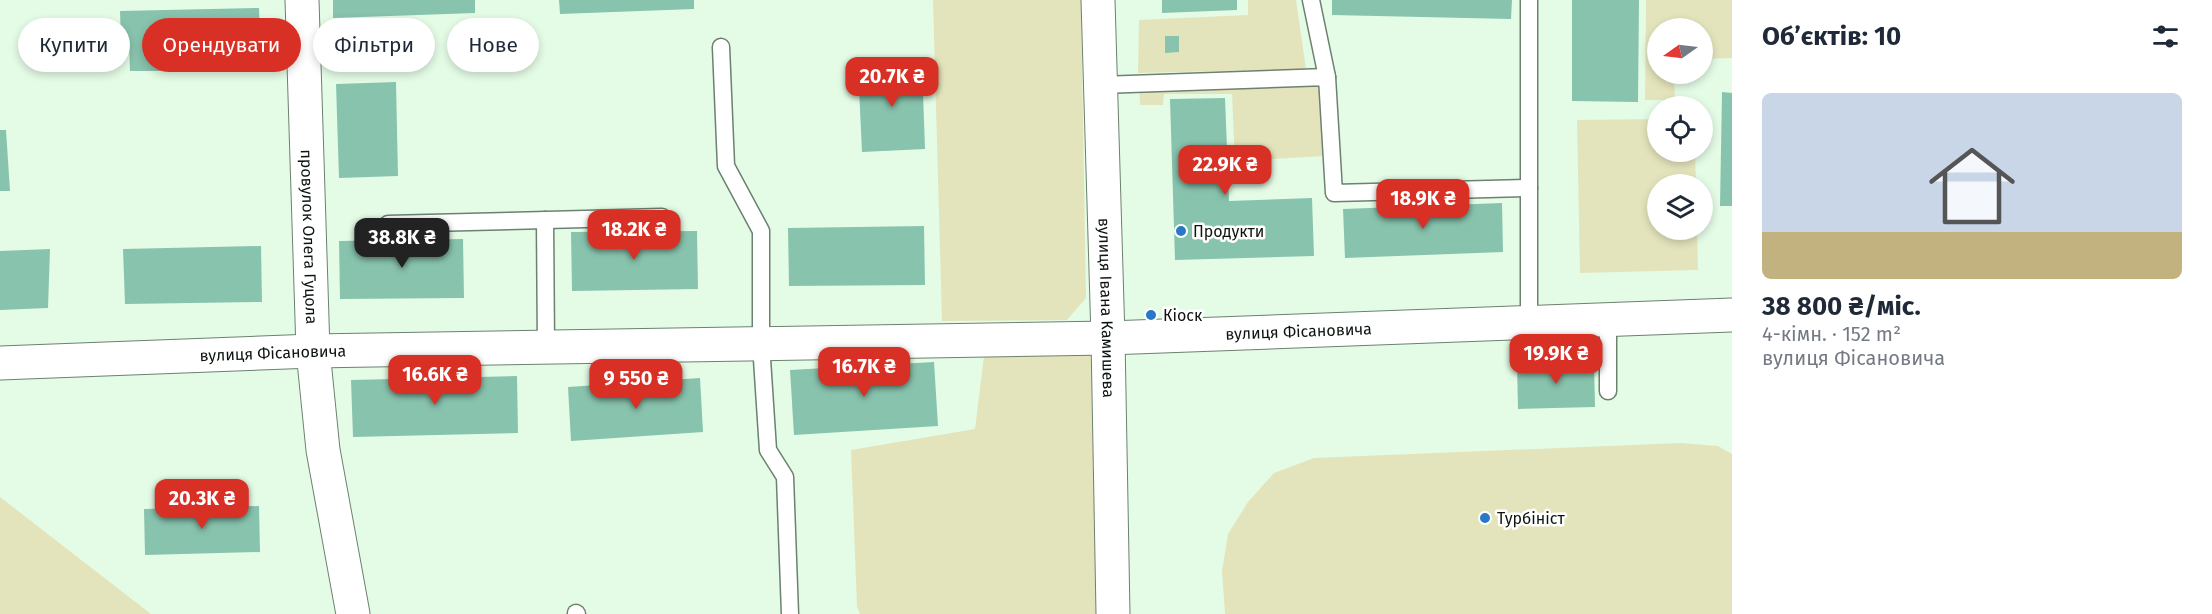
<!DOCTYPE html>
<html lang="uk">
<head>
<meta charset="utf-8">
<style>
  :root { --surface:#fff; --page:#f2f2f3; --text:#1f2937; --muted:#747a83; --accent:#d93025 }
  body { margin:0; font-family:"Fira Sans",sans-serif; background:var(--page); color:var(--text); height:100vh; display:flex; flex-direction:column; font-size:22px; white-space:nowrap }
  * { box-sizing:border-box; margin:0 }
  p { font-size:20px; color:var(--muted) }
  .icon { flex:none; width:33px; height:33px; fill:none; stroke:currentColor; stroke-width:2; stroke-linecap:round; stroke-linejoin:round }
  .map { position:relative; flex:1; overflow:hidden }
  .sheet { display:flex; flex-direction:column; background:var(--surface); width:480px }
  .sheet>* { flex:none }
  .guide { position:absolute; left:18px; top:18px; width:570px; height:54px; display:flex; gap:12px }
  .needle { width:39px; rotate:256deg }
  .buttons { position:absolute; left:1647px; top:18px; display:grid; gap:12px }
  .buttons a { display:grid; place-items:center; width:66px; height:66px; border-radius:50%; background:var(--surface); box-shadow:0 3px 9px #0003; font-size:30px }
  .price { position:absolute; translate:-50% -51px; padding:0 14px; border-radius:12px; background:var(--accent); color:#fff; font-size:20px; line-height:39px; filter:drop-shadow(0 2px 3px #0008) }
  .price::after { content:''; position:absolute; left:50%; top:36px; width:18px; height:14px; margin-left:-9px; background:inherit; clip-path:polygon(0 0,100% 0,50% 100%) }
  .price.on { background:#222; color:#fff }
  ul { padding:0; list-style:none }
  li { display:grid; align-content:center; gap:12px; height:318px; padding:0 30px }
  li span { display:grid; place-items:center; height:186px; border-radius:9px; color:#555 }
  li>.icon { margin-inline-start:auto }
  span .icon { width:108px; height:108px; fill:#fffc; stroke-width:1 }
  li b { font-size:26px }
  h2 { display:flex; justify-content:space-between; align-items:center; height:72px; padding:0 30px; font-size:26px }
  .pill { padding:0 21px; border-radius:27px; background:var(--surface); box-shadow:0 3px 9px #0003; font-size:21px; line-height:54px }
  .pill.on { background:var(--accent); color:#fff }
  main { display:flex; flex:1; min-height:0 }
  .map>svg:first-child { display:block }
  .green { fill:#e4e4bc }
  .building { fill:#88c3ad }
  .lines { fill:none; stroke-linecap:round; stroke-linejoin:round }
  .service-casing { stroke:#6c816f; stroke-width:19 }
  .minor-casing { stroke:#6c816f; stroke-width:35 }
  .tertiary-casing { stroke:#6c816f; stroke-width:35 }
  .service { stroke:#fff; stroke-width:16 }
  .minor { stroke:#fff; stroke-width:33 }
  .tertiary { stroke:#fff; stroke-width:33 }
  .poi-dot { fill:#2878c7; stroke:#fff; stroke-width:2 }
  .labels { text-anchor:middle; stroke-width:5; stroke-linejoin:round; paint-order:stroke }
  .poi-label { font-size:16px; fill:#0c140d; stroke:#fff; text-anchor:start }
  .street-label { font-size:16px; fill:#0c140d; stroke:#fff }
</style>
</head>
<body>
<main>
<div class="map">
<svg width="1732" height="614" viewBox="0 0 1732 614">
  <rect width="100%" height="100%" fill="#e4fce6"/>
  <g class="green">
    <path d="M933,0H1081L1086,298L1067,320L942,321Z"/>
    <path d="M1248,0H1296L1306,69L1138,73L1139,20L1248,15Z"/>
    <path d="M1646,0H1732V58L1703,59L1702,28H1658V74H1674L1675,100H1645Z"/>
    <path d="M1320,84L1326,156L1235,161L1232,94H1164L1163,105H1140L1139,88Z"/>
    <path d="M1657,119L1658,152H1695L1696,184H1658V230H1697L1698,270L1580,273L1577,120Z"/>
    <path d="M1067,352L1108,358L1113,614H860L857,607L851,450L975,429L984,356Z"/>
    <path d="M1680,443L1718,446L1732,454V614H1225L1222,571L1228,534L1248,502L1274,473L1314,458Z"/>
    <path d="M0,497L151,614H0Z"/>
  </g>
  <g class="building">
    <path d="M333,0H475V13L333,18Z"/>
    <path d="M559,0H694V9L560,14Z"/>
    <path d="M1162,0H1237V10L1162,13Z"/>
    <path d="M1332,0H1512L1511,19L1332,15Z"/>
    <path d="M1572,0H1639L1638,102L1572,101Z"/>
    <path d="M259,8L261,71H130L129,41L121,40L120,11Z"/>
    <path d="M1165,36H1179V52L1165,53Z"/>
    <path d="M922,64L925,149L862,152L858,67Z"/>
    <path d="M396,82L398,176L339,178L336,84Z"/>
    <path d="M1722,92L1732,93V206H1720Z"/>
    <path d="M1225,98L1229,201L1312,198L1314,256L1175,260L1170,99Z"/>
    <path d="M0,130H6L10,191H0Z"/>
    <path d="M1502,203L1503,252L1345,258L1343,209Z"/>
    <path d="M924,226L925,285L789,286L788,228Z"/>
    <path d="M697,231L698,289L572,291L571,232Z"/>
    <path d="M463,239L464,298L340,299L339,241Z"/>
    <path d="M261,246L262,302L125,304L123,249Z"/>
    <path d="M50,249L48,308L0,310V251Z"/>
    <path d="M934,362L938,426L794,435L790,370Z"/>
    <path d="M1594,362L1595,407L1518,409L1517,363Z"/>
    <path d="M517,376L518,433L353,437L351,380Z"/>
    <path d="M700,378L703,432L571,441L568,387Z"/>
    <path d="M259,506L260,552L145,555L144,509Z"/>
  </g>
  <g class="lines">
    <defs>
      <g id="service">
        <path d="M1311,0L1327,77"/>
        <path d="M1529,0V323"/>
        <path d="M721,47L726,166L761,231V344L768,450L785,477L790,614"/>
        <path d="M1101,85L1327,77L1334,193L1529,188"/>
        <path d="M545,220L546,347"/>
        <path d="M388,224L662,217"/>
        <path d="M1608,320V391"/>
        <path d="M576,613L577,614"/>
      </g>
      <g id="minor">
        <path id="s1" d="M302,0L313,351L323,450L353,614"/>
        <path id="s2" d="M0,363L313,351L1108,338L1732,315"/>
      </g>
      <g id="tertiary">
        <path id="s3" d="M1098,0L1108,338L1113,614"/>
      </g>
    </defs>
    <use href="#service" class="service-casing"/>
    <use href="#minor" class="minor-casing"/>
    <use href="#tertiary" class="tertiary-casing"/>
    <use href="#service" class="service"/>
    <use href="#minor" class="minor"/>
    <use href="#tertiary" class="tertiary"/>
  </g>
  <g class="poi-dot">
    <circle cx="1181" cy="231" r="6"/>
    <circle cx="1151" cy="315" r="6"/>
    <circle cx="1485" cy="518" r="6"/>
  </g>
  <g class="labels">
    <g class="poi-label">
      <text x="1193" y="237">Продукти</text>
      <text x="1163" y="321">Кіоск</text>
      <text x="1497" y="524">Турбініст</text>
    </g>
    <g class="street-label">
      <text dy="6" stroke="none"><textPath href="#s1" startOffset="237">провулок Олега Гуцола</textPath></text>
      <text dy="6" stroke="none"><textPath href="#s3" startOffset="308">вулиця Івана Камишева</textPath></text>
      <text dy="6" stroke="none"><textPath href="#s2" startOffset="1299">вулиця Фісановича</textPath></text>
      <text dy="6" stroke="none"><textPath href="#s2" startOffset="273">вулиця Фісановича</textPath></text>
    </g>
  </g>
</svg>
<div class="buttons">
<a><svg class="needle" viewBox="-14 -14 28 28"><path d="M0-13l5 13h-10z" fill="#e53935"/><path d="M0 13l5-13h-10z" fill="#747a83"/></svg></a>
<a><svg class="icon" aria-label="locate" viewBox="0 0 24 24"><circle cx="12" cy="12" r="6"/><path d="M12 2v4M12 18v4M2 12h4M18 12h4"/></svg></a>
<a><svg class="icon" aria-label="layers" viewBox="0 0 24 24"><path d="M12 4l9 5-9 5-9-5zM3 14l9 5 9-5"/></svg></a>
</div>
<b class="price" style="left:892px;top:108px">20.7K ₴</b>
<b class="price" style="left:1225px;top:196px">22.9K ₴</b>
<b class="price" style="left:1423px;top:230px">18.9K ₴</b>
<b class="price" style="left:634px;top:261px">18.2K ₴</b>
<b class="price on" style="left:402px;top:269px">38.8K ₴</b>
<b class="price" style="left:1556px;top:385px">19.9K ₴</b>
<b class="price" style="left:864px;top:398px">16.7K ₴</b>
<b class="price" style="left:435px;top:406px">16.6K ₴</b>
<b class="price" style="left:636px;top:410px">9 550 ₴</b>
<b class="price" style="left:202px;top:530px">20.3K ₴</b>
<div class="guide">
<a class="pill">Купити</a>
<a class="pill on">Орендувати</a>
<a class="pill">Фільтри</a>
<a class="pill">Нове</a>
</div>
</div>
<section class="sheet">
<h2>Об’єктів: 10<svg class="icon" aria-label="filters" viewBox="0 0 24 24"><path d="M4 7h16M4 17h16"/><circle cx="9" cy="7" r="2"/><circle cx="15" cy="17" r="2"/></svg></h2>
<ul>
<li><span style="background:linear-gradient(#c9d6e8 75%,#c2b280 0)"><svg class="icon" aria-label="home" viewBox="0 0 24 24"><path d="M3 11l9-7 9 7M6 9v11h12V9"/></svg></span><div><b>38 800 ₴/міс.</b><p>4-кімн. · 152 m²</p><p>вулиця Фісановича</p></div></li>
</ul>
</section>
</main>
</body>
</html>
